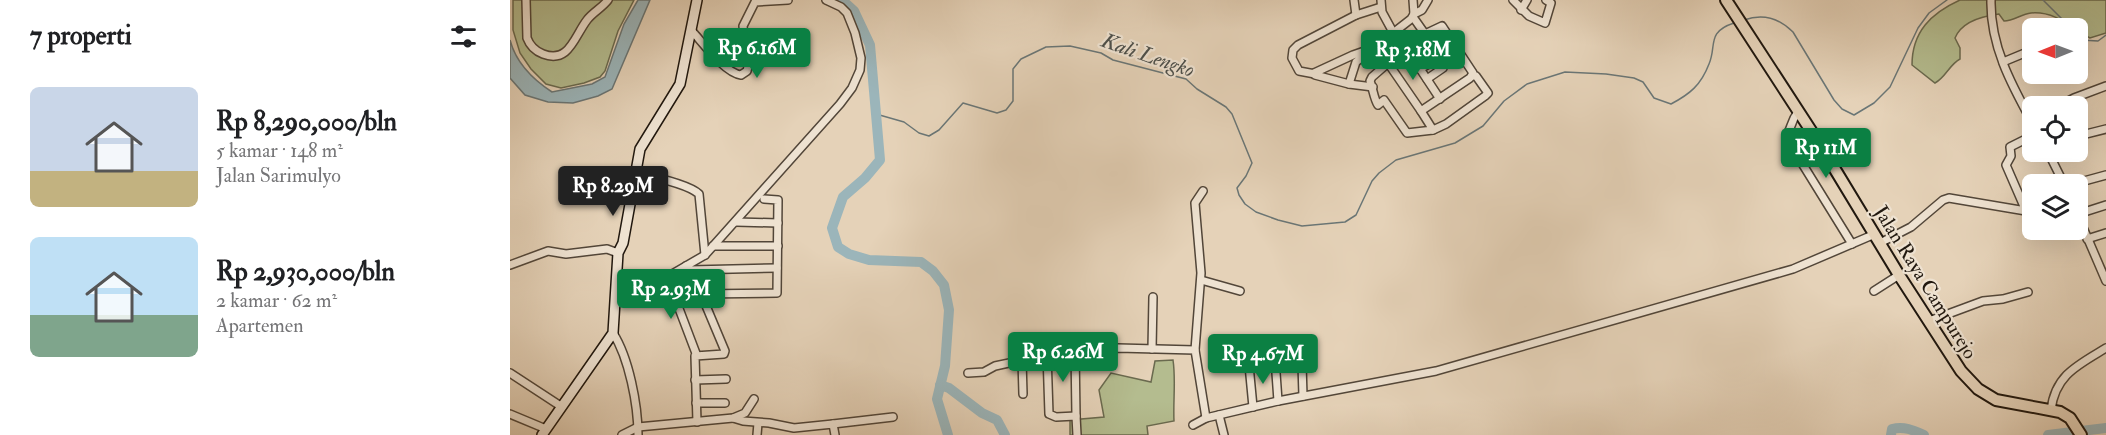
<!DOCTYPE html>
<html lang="id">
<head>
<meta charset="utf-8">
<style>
  :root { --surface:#fff; --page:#f2f2f2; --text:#202124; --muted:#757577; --accent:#0b8043 }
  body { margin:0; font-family:"IM FELL Double Pica",serif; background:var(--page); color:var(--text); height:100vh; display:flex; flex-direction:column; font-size:22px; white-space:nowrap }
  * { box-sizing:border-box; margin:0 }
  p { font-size:20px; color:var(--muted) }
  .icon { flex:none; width:33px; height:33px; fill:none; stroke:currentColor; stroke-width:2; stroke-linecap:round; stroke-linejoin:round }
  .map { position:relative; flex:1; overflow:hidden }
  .sheet { display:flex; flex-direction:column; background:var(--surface); width:510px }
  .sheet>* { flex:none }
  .needle { width:39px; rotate:269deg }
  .fabs { position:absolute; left:1512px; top:18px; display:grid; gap:12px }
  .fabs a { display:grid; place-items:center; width:66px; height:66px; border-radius:9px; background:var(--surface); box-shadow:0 6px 24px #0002; font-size:30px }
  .price { position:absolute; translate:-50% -51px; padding:0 14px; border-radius:6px; background:var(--accent); color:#fff; font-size:20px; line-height:39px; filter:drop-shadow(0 2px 3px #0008) }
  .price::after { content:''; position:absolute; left:50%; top:36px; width:18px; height:14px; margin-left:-9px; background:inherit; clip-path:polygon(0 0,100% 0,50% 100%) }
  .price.current { background:#222; color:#fff }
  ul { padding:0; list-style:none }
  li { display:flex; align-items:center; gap:18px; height:150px; padding:0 30px }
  li span { display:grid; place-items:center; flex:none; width:168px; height:120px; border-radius:9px; color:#555 }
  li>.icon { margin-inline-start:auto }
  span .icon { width:72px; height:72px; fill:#fffc; stroke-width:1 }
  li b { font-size:26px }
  h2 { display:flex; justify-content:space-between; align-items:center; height:72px; padding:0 30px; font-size:26px }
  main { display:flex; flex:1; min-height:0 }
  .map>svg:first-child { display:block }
  .green { fill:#b4bc8f; stroke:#6a6a4f; stroke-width:1.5 }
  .water { fill:#9bb5ba; stroke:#6a7676; stroke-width:1.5 }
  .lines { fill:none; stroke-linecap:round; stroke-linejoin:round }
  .stream { stroke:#6a7676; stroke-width:1.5 }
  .river { stroke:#9bb5ba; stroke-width:10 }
  .street-casing { stroke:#524639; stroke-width:10 }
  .secondary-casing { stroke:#21180f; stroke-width:12 }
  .primary-casing { stroke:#21180f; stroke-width:14 }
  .street { stroke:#eee2d1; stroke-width:7 }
  .secondary { stroke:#eee2d1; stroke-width:9 }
  .primary { stroke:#e5d2b8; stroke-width:10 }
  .labels { text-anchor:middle; stroke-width:4.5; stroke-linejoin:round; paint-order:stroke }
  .street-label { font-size:20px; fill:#21180f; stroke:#eee2d1 }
  .water-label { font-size:21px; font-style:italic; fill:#4c4f4b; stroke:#eee2d1 }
</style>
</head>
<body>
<main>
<section class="sheet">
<h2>7 properti<svg class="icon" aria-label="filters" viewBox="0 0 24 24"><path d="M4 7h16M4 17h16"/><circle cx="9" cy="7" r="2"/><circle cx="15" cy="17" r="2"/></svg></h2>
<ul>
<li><span style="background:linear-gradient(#c9d6e8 70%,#c2b280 0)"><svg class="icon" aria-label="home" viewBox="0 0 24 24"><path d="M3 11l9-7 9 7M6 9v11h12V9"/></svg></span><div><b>Rp 8,290,000/bln</b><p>5 kamar · 148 m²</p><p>Jalan Sarimulyo</p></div></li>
<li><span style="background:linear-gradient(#bfe0f5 65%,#7fa58c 0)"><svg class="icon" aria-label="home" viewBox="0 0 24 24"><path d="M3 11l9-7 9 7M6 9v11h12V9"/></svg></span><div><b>Rp 2,930,000/bln</b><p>2 kamar · 62 m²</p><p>Apartemen</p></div></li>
</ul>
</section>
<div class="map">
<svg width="1596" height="435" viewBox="0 0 1596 435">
  <rect width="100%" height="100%" fill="#e5d2b8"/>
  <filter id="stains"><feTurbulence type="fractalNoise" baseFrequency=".00333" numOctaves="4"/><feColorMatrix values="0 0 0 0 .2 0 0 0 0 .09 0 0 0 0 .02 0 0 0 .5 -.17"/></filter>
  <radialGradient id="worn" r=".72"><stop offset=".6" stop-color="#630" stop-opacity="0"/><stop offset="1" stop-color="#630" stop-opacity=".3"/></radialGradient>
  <g class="green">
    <path d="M3,0H124L108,31L95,71L90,77L74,83L51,88L36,84L21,69L10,53L3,30Z"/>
    <path d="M1450,0H1596V33L1580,38C1561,27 1545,11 1521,13C1511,14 1504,21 1494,21L1489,14C1473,16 1452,21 1445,38L1450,48V59C1439,65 1436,77 1425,83L1402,65C1402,32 1421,13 1450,0Z"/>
    <path d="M663,360C666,380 663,400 664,421L637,426L638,435H560V420L594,417L589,390L601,373L641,382L645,361Z"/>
  </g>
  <path class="water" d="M128,0H140L102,89L88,96L63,103L38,102L15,95L0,78V40C6,63 22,79 42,92L82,84L95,77L114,24Z"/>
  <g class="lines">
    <g class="stream">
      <path d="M1533,0L1561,28"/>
      <path d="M1234,20C1253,13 1269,18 1283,32L1324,100L1332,109L1344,115L1364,103L1380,87L1408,28L1419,13L1437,0"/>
      <path d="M1568,36L1571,40L1588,41L1596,35"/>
      <path d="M366,114L394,122L409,133L419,136L429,130L453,103L487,113L496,110L503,101V69L511,59L536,47L560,46L591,53L603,60L676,79L687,89L716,107L722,114L742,163L736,176L727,188L729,195L735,204L746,212L768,220L792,226L835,222L846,215L862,181L869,173L886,160L945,143L973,126L994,101L1017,84L1055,72L1096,74L1124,78L1133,82L1144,98L1161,104C1180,94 1191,85 1199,64C1207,46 1196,32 1224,23"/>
    </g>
    <g class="river">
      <path d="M332,0L344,11L360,45L370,160L355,178L333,197L322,228L328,247L339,254L359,260L411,262L423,271L434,285L439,310L435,366L427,399L438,435"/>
      <path d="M430,385L439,388L472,413L487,420L495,435"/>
      <path d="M1381,435L1382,429C1394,426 1403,430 1414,435"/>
      <path d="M1538,435L1596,428"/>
    </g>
    <defs>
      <g id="street">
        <path d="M16,0L17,38C20,46 25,51 33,54C59,64 64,37 77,20C83,12 92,8 98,0"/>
        <path d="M844,0L846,15L871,7"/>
        <path d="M871,0L872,12L884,34"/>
        <path d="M1003,0L1019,16L1035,23L1041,3L1036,0"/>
        <path d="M1481,0C1480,45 1501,84 1522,122"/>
        <path d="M1011,10L1017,0"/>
        <path d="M904,14L912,10L918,0"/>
        <path d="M903,17L915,34L932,26L963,73L960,78L911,111L878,63L915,34"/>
        <path d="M182,31C193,43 215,73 231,75L237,71C242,55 234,42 233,26L245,2L278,0"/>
        <path d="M866,47L843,55L804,73L805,75L839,84L846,62L901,19L904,14L903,0"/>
        <path d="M897,49L930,99"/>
        <path d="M1493,62L1522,50"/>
        <path d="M878,63L862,77L860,81C863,89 864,99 868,105L874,100L897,133L923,130L911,111"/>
        <path d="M910,69L926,60L933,68L917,79"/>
        <path d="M805,74L789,71L782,58L783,50L788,45L846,15"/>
        <path d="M839,84L863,87"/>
        <path d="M1549,106L1564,98L1596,86"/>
        <path d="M1288,112C1280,122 1283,126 1276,136L1277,139L1342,244"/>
        <path d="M923,130L936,124L975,96L978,93L966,76H962"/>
        <path d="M1568,136L1596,129"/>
        <path d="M1538,152L1554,184"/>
        <path d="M125,173C140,176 178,184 189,194L195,255"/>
        <path d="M1563,184L1596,175"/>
        <path d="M1568,214L1596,205"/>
        <path d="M1568,216L1596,281"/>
        <path d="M226,222L268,223"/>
        <path d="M1577,239L1596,233"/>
        <path d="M1370,243L1401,227L1433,200L1439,198L1516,211L1496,165L1501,156L1500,147L1522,136"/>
        <path d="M203,246H268"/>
        <path d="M0,265L38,251L56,254L97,249L108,253"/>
        <path d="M176,266L181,270L215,351L214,354L185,356L187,422"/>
        <path d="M181,270L267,268"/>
        <path d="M157,277L187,356"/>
        <path d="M691,280L730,291"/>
        <path d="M1364,291L1389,275"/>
        <path d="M190,294L267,293L268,200L254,199"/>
        <path d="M105,295L121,291L157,277L195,255L330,104L342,88L350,70L351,58L345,33L337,13L331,7L316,0"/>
        <path d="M1419,321L1473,301L1493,299L1518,292"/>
        <path d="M103,333C119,358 128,405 128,435"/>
        <path d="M642,349L643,297"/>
        <path d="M565,350L566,416"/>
        <path d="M685,350L691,273L685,203L693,191"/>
        <path d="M537,354L539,414L546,417L566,416L567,435"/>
        <path d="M512,360L513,394"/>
        <path d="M792,364L793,396"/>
        <path d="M739,365L743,407"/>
        <path d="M0,373L52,407"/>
        <path d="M458,373L474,372L485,366L559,350L608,348L685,350L696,418L768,401L926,371L1283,269L1365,234"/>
        <path d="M766,373L768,401"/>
        <path d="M185,380L216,379"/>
        <path d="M186,403H215"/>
        <path d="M1541,410C1545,375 1568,365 1596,348"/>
        <path d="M0,414L36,429"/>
        <path d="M709,415L714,435"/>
        <path d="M223,418L233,421L259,423L284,428L323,424L325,435"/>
        <path d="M323,424L383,417"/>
        <path d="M683,425L696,418"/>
        <path d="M112,435L128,427L223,418L235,413L244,399"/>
        <path d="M247,435L248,423"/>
      </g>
      <path id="secondary" d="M32,435L103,333L108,253L113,243L130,149L170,84L187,0"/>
      <path id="primary" d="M1216,0L1309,143L1389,275L1451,371L1468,389L1486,400L1550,412L1560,418L1571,435"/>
    </defs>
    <use href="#street" class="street-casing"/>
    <use href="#secondary" class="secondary-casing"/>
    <use href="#primary" class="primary-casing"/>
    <use href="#street" class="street"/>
    <use href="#secondary" class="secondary"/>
    <use href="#primary" class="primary"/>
  </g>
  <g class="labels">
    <g class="street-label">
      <text transform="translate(1416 282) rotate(58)" y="7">Jalan Raya Campurejo</text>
    </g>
    <g class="water-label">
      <text transform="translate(638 55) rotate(19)" y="7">Kali Lengko</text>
    </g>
  </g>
  <rect width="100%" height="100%" filter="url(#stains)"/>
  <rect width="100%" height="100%" fill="url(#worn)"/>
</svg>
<div class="fabs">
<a><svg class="needle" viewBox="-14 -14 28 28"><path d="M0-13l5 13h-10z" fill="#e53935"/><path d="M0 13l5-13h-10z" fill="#757577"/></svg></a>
<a><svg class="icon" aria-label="locate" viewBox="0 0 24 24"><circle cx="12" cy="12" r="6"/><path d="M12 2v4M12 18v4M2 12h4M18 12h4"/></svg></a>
<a><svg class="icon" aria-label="layers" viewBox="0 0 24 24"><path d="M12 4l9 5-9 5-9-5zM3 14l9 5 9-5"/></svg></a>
</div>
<b class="price" style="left:247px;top:79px">Rp 6.16M</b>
<b class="price" style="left:903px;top:81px">Rp 3.18M</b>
<b class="price" style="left:1316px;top:179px">Rp 11M</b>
<b class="price current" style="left:103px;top:217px">Rp 8.29M</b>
<b class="price" style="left:161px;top:320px">Rp 2.93M</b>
<b class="price" style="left:553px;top:383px">Rp 6.26M</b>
<b class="price" style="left:753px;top:385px">Rp 4.67M</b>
</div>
</main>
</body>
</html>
